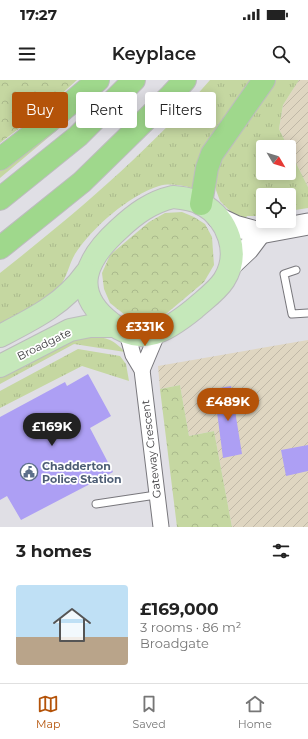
<!DOCTYPE html>
<html lang="en">
<head>
<meta charset="utf-8">
<style>
  :root { --surface:#fff; --page:#f6f6f6; --text:#222; --muted:#767676; --line:#e0e0e0; --accent:#b45309 }
  body { margin:0; font-family:Montserrat,sans-serif; background:var(--page); color:var(--text); height:100vh; display:flex; flex-direction:column; font-size:15px; white-space:nowrap }
  * { box-sizing:border-box; margin:0 }
  p { font-size:13px; color:var(--muted) }
  .icon { flex:none; width:22px; height:22px; fill:none; stroke:currentColor; stroke-width:2; stroke-linecap:round; stroke-linejoin:round }
  .map { position:relative; height:447px; overflow:hidden }
  .drawer { display:flex; flex-direction:column; background:var(--surface); flex:1 }
  .drawer>* { flex:none }
  .hud { position:absolute; left:12px; top:12px; width:284px; height:36px; display:flex; gap:8px }
  .needle { width:26px; rotate:128deg }
  .fabs { position:absolute; left:256px; top:60px; display:grid; gap:8px }
  .fabs a { display:grid; place-items:center; width:40px; height:40px; border-radius:4px; background:var(--surface); box-shadow:0 2px 10px #0003; font-size:20px }
  .price { position:absolute; translate:-50% -34px; padding:0 9px; border-radius:14px; background:var(--accent); color:#fff; font-size:13px; line-height:26px; filter:drop-shadow(0 1px 2px #0008) }
  .price::after { content:''; position:absolute; left:50%; top:24px; width:12px; height:9px; margin-left:-6px; background:inherit; clip-path:polygon(0 0,100% 0,50% 100%) }
  .price.selected { background:#222; color:#fff }
  ul { padding:0; list-style:none }
  li { display:flex; align-items:center; gap:12px; height:100px; padding:0 16px }
  li span { display:grid; place-items:center; flex:none; width:112px; height:80px; border-radius:4px; color:#555 }
  li>.icon { margin-inline-start:auto }
  span .icon { width:48px; height:48px; fill:#fffc; stroke-width:1 }
  li b { font-size:17px }
  h2 { display:flex; justify-content:space-between; align-items:center; height:48px; padding:0 16px; font-size:17px }
  .chip { padding:0 14px; border-radius:4px; background:var(--surface); box-shadow:0 2px 10px #0003; font-size:14px; line-height:36px }
  .chip.selected { background:var(--accent); color:#fff }
  .status { display:flex; justify-content:space-between; align-items:center; height:28px; padding:0 20px; background:var(--surface); direction:ltr }
  .status svg { height:11px; fill:currentColor }
  header { display:flex; justify-content:space-between; align-items:center; height:52px; padding:0 16px; background:var(--surface); font-size:18px; font-weight:600 }
  .dock { display:flex; justify-content:space-around; align-items:center; height:56px; border-top:1px solid var(--line); background:var(--surface); font-size:11px; color:var(--muted) }
  .dock a { display:grid; justify-items:center; gap:2px }
  .dock .selected { color:var(--accent) }
  .map>svg:first-child { display:block }
  .industrial { fill:url(#industrial-furrows) }
  .grass { fill:url(#grass-tufts) }
  .forest { fill:url(#forest-crowns) }
  .building { fill:#ad9ff4 }
  .lines { fill:none; stroke-linecap:round; stroke-linejoin:round }
  .lane-casing { stroke:#78777c; stroke-width:9 }
  .street-casing { stroke:#78777c; stroke-width:17 }
  .secondary-casing { stroke:#78777c; stroke-width:23 }
  .primary-casing { stroke:#bcbcbd; stroke-width:24 }
  .highway-casing { stroke:#bcbcbd; stroke-width:24 }
  .lane { stroke:#fff; stroke-width:7 }
  .street { stroke:#fff; stroke-width:15 }
  .secondary { stroke:#fff; stroke-width:21 }
  .primary { stroke:#c5e8ba; stroke-width:22 }
  .highway { stroke:#9fd88c; stroke-width:22 }
  .labels { text-anchor:middle; stroke-width:3.5; stroke-linejoin:round; paint-order:stroke }
  .street-label { font-size:11px; fill:#3b3a3d; stroke:#fff }
  .service-label { font-size:11px; font-weight:bold; fill:#4e5e75; stroke:#fff; text-anchor:start }
</style>
</head>
<body>
<div class="status"><b>17:27</b><svg viewBox="0 0 49 12"><path d="M0 12V9h3v3zM5 12V6h3v6zM10 12V3h3v9zM15 12V0h3v12zM26 1h20v11H26zM47 4h2v5h-2z"/></svg></div>
<header><svg class="icon" aria-label="menu" viewBox="0 0 24 24"><path d="M4 6h16M4 12h16M4 18h16"/></svg>Keyplace<svg class="icon" aria-label="search" viewBox="0 0 24 24"><circle cx="10" cy="10" r="6"/><path d="M15 15l6 6"/></svg></header>
<div class="map">
<svg width="308" height="447" viewBox="0 0 308 447">
  <defs>
    <pattern id="industrial-furrows" width="10" height="10" patternUnits="userSpaceOnUse"><rect width="10" height="10" fill="#dfd6c1"/><path d="M-1 1l2-2M0 10L10 0M9 11l2-2" fill="none" stroke="#c0b8a7"/></pattern>
    <pattern id="grass-tufts" width="24" height="20" patternUnits="userSpaceOnUse"><rect width="24" height="20" fill="#c5d7a1"/><path d="M3 7l-1-3M5 7V3M7 7l1-3M15 17l-1-3M17 17v-4M19 17l1-3" fill="none" stroke="#aab98c"/></pattern>
    <pattern id="forest-crowns" width="20" height="18" patternUnits="userSpaceOnUse"><rect width="20" height="18" fill="#c5d7a1"/><path d="M2 6a3 3 0 1 1 6 0M12 15a3 3 0 1 1 6 0" fill="none" stroke="#aab98c"/></pattern>
  </defs>
  <rect width="100%" height="100%" fill="#e0dfe5"/>
  <g class="industrial">
    <path d="M299,0H308V107L279,49L283,25Z"/>
    <path d="M308,260V447H232L214,351L189,356L180,305L160,309L158,286Z"/>
  </g>
  <g class="grass">
    <path d="M210,0H254L200,79L192,108C181,105 169,103 159,106C129,115 91,149 75,174C69,184 67,198 59,207C42,223 20,233 0,244V193C75,134 148,72 210,0Z"/>
    <path d="M276,0H299L283,25L279,49L288,67H263V93H289V69L308,107V128L289,131V115H263V136H247L245,139L241,138L230,131L220,121L216,110V93L223,76Z"/>
    <path d="M98,11L68,41L0,98V87Z"/>
    <path d="M87,257C105,257 112,258 125,272L74,264L0,304V295L74,259Z"/>
    <path d="M78,269L120,276L126,284L129,301L82,286L0,328V311Z"/>
  </g>
  <g class="forest">
    <path d="M0,0H77L46,28L0,63Z"/>
    <path d="M182,132L194,137L205,144L212,157L214,185L204,202L160,239L142,242L125,235L110,223L104,209L102,193L110,175L149,142L165,133Z"/>
    <path d="M180,305L189,356L214,351L232,447H177L160,309Z"/>
  </g>
  <g class="building">
    <path d="M88,294L111,336L90,348L113,392L21,440L7,416L0,420V337L65,302L67,306Z"/>
    <path d="M231,306L242,374L223,378L214,309Z"/>
    <path d="M308,365V391L286,396L281,370Z"/>
  </g>
  <g class="lines">
    <defs>
      <g id="lane">
        <path d="M296,190L284,194L292,234L308,233"/>
        <path d="M96,424L156,415"/>
      </g>
      <g id="street">
        <path d="M127,253L133,275L142,290L161,447"/>
        <path d="M142,290L158,252"/>
      </g>
      <g id="secondary">
        <path d="M218,138L235,146L260,153L308,144"/>
        <path d="M231,185L248,169L260,153"/>
      </g>
      <g id="primary">
        <path d="M173,117C183,118 193,119 202,124C228,139 241,173 224,200C217,211 204,220 194,229C168,250 142,268 111,243C69,211 87,178 119,149C135,134 151,122 173,117Z"/>
        <path d="M0,256C33,239 64,224 86,193"/>
        <path d="M0,286L70,250L90,246H114"/>
      </g>
      <g id="highway">
        <path d="M0,79L47,43L98,0"/>
        <path d="M0,119L78,56L134,0"/>
        <path d="M201,124L207,88L212,74L264,0"/>
        <path d="M0,168L82,102L171,15L185,0"/>
      </g>
    </defs>
    <use href="#lane" class="lane-casing"/>
    <use href="#street" class="street-casing"/>
    <use href="#secondary" class="secondary-casing"/>
    <use href="#primary" class="primary-casing"/>
    <use href="#highway" class="highway-casing"/>
    <use href="#lane" class="lane"/>
    <use href="#street" class="street"/>
    <use href="#secondary" class="secondary"/>
    <use href="#primary" class="primary"/>
    <use href="#highway" class="highway"/>
  </g>
  <defs>
    <symbol id="civic-ring" viewBox="-11 -11 22 22"><circle r="9.5" fill="#fff" stroke="#5c6f8a" stroke-width="1.5"/><path d="M-.6-6.5H3V-4.5H.6V-3L4-1V1h2V6H-6V1h2V-1L-.6-3ZM-1.2 2.5V6h2.4V2.5Z" fill="#5c6f8a"/></symbol>
  </defs>
  <g fill-rule="evenodd">
    <use href="#civic-ring" x="19" y="382" width="20" height="20"/>
  </g>
  <g class="labels">
    <g class="street-label">
      <text transform="translate(44 264) rotate(-26)" y="4">Broadgate</text>
      <text transform="translate(151 369) rotate(-97)" y="4">Gateway Crescent</text>
    </g>
    <g class="service-label">
      <text x="42" y="390">Chadderton<tspan x="42" dy="13">Police Station</tspan></text>
    </g>
  </g>
</svg>
<div class="fabs">
<a><svg class="needle" viewBox="-14 -14 28 28"><path d="M0-13l5 13h-10z" fill="#e53935"/><path d="M0 13l5-13h-10z" fill="#767676"/></svg></a>
<a><svg class="icon" aria-label="locate" viewBox="0 0 24 24"><circle cx="12" cy="12" r="6"/><path d="M12 2v4M12 18v4M2 12h4M18 12h4"/></svg></a>
</div>
<b class="price" style="left:145px;top:267px">£331K</b>
<b class="price" style="left:228px;top:342px">£489K</b>
<b class="price selected" style="left:52px;top:367px">£169K</b>
<div class="hud">
<a class="chip selected">Buy</a>
<a class="chip">Rent</a>
<a class="chip">Filters</a>
</div>
</div>
<section class="drawer">
<h2>3 homes<svg class="icon" aria-label="filters" viewBox="0 0 24 24"><path d="M4 7h16M4 17h16"/><circle cx="9" cy="7" r="2"/><circle cx="15" cy="17" r="2"/></svg></h2>
<ul>
<li><span style="background:linear-gradient(#bfe0f5 65%,#b9a48a 0)"><svg class="icon" aria-label="home" viewBox="0 0 24 24"><path d="M3 11l9-7 9 7M6 9v11h12V9"/></svg></span><div><b>£169,000</b><p>3 rooms · 86 m²</p><p>Broadgate</p></div></li>
</ul>
</section>
<nav class="dock">
<a class="selected"><svg class="icon" aria-label="map" viewBox="0 0 24 24"><path d="M3 6l6-2 6 2 6-2v14l-6 2-6-2-6 2zM9 4v14M15 6v14"/></svg>Map</a>
<a><svg class="icon" aria-label="saved" viewBox="0 0 24 24"><path d="M7 4h10v16l-5-4-5 4z"/></svg>Saved</a>
<a><svg class="icon" aria-label="home" viewBox="0 0 24 24"><path d="M3 11l9-7 9 7M6 9v11h12V9"/></svg>Home</a>
</nav>
</body>
</html>
